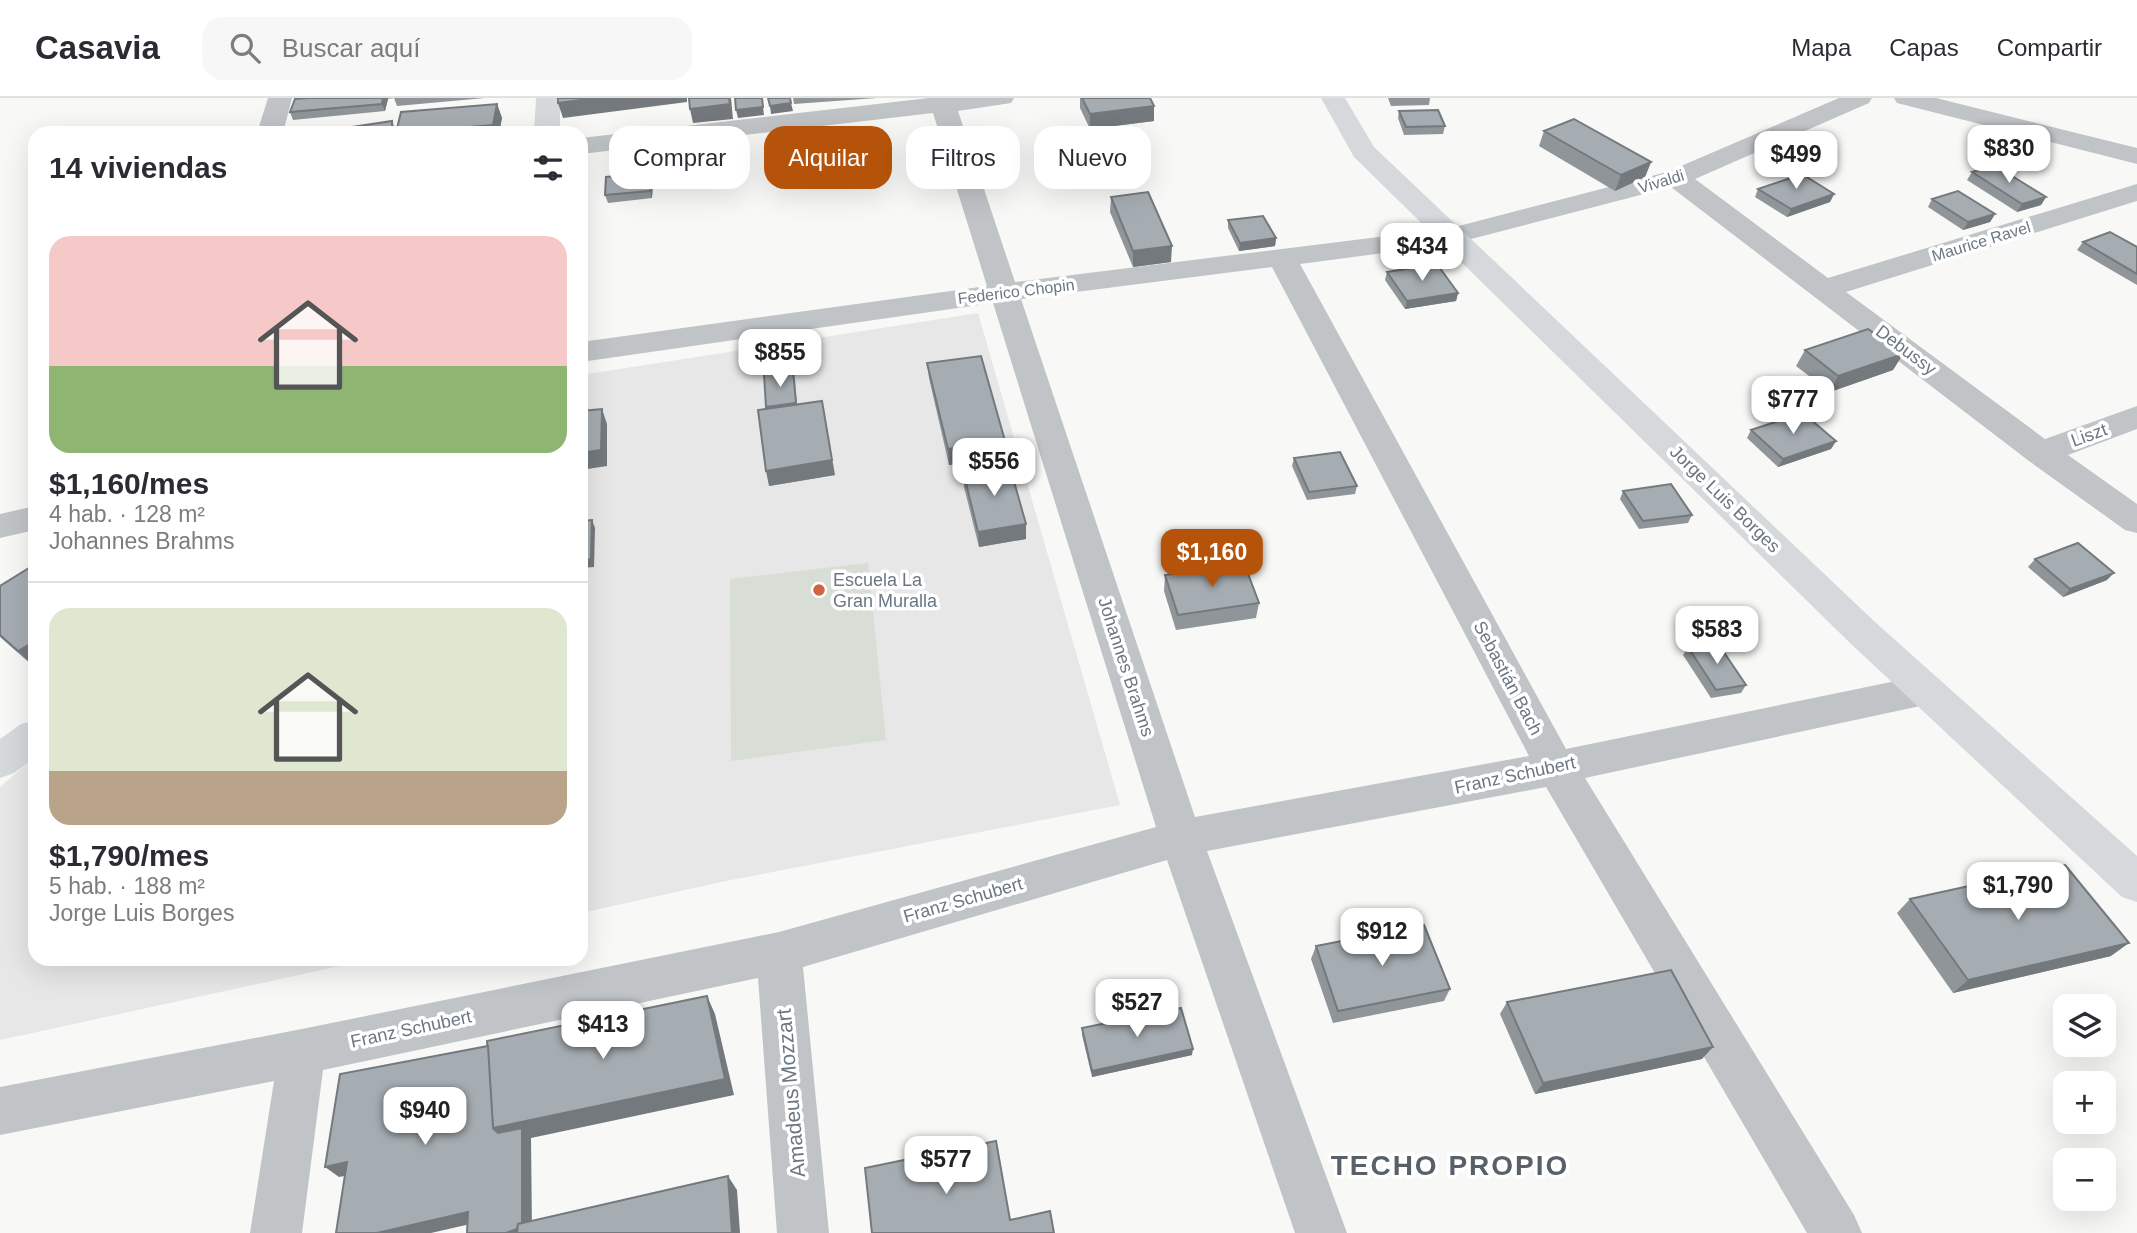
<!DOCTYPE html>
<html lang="es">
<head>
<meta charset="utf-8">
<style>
  :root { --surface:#fff; --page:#f7f7f7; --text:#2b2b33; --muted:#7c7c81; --line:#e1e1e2; --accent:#b45309 }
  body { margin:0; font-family:Arial,sans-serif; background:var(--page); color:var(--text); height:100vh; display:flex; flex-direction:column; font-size:26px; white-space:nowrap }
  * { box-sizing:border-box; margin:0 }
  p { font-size:23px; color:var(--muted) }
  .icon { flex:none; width:38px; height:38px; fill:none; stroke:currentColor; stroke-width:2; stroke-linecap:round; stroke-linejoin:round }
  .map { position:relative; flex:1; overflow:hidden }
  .panel { position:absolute; left:28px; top:28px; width:560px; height:840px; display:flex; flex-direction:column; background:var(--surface); border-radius:21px; box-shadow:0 7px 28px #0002 }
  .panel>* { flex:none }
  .top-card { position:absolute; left:609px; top:28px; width:665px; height:63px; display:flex; gap:14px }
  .buttons { position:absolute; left:2053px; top:896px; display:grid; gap:14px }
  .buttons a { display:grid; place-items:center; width:63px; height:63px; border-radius:14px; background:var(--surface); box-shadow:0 7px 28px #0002; font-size:35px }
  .price { position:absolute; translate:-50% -60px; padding:0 16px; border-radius:14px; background:#fff; color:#222; font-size:23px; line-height:46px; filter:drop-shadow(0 2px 4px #0008) }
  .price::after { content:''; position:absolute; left:50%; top:42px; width:21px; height:16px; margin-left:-10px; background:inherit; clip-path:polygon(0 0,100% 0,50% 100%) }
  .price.current { background:var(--accent); color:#fff }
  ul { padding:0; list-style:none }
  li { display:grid; align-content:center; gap:14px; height:371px; padding:0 21px }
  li+li { border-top:2px solid var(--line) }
  li span { display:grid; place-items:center; height:217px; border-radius:21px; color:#555 }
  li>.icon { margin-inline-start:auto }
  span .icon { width:126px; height:126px; fill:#fffc; stroke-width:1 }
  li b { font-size:30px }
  h2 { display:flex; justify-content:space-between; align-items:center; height:84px; padding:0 21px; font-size:30px }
  .pill { padding:0 24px; border-radius:21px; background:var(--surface); box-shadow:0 7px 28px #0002; font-size:24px; line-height:63px }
  .pill.current { background:var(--accent); color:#fff }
  header { display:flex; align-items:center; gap:42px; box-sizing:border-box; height:98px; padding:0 35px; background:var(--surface); border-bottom:2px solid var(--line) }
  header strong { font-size:33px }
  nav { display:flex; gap:38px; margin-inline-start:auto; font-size:24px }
  .search { width:490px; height:63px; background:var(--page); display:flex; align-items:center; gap:18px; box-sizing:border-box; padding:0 24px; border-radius:21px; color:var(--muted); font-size:26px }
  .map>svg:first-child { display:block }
  .built { fill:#e6e7e6 }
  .green { fill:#d8ddd6 }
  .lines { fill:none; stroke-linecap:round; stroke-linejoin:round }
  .street { fill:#c0c4c7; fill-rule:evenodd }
  .secondary { fill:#d5d9dc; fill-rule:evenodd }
  .wall { fill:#8f9599 }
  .shaded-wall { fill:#74797d }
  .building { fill:#a6adb2; stroke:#74797d; stroke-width:2 }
  .poi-dot { fill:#ce6441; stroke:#fff; stroke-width:2.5 }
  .labels { text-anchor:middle; stroke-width:7; stroke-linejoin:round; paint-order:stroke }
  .far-street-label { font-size:16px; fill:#6b7883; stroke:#fff }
  .street-label { font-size:18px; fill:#6b7883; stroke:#fff }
  .poi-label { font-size:18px; fill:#6b7883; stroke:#fff; text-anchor:start }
  .near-street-label { font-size:21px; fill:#6b7883; stroke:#fff }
  .near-district-label { font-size:28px; font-weight:bold; letter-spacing:2px; fill:#586169; stroke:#fff }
</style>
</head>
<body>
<header>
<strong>Casavia</strong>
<div class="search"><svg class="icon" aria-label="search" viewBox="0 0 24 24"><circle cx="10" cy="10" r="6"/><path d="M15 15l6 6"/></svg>Buscar aquí</div>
<nav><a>Mapa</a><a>Capas</a><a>Compartir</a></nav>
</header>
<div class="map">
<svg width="2137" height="1135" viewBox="0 0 2137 1135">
  <rect width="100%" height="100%" fill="#f8f8f6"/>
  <g class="built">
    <path d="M978,215L1120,707L726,783L581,815V277Z"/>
    <path d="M35,659V861H372L0,942V689Z"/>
  </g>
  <path class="green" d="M868,465L886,642L731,663L730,481Z"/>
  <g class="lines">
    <g class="street">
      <path d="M268,0H292L283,35H257Z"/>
      <path d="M929,0H1014L1011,5L958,13L1015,184L1451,130L1667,74L1839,0H1872L1869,5L1695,81L1828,180L2137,86V103L1846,194L2045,341L2137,308V331L2068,357L2137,406V435L2125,432L2029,363L1671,89L1452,146L1300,166L1566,651L1925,577L1939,581L1945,592L1939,603L1925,607L1585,680L1854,1117L1862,1135H1807L1546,689L1207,753L1347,1135H1295L1167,762L803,869L829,1135H777L758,880L323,972L302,1135H250L274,983L0,1037V989L302,931L779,834L1156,729L993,205L581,264V244L987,188L933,15L581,56V40ZM1272,169L1529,658L1195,719L1021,201Z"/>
      <path d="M1894,0H1936L2137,50V66L1897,5Z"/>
      <path d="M35,408V432L0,440V416Z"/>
    </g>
    <g class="secondary">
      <path d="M536,0H560V35H534Z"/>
      <path d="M1321,0H1345L1374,49L1875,524L2137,758V804L2122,799L1849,544L1354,59Z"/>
      <path d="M35,622V660L14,675L0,680V641L21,626Z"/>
    </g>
  </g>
  <g class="wall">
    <path d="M294,0H485L397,8L394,0L388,1L385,13L293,22L290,14L295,1Z"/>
    <path d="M793,0H877L794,6Z"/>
    <path d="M1080,0H1150L1154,23L1090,31L1080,10Z"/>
    <path d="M1388,0H1430L1429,7L1391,8Z"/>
    <path d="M497,6L502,20L499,35H396Z"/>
    <path d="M1399,13L1445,28L1443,36L1404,37L1398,20Z"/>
    <path d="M1544,33L1651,64L1645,79L1615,93L1539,48Z"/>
    <path d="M1972,74L2046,99L2041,107L2017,114L1967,82Z"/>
    <path d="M651,75L653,83L652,100L608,105L605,97Z"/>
    <path d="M1758,91L1834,96L1830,104L1787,119L1755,99Z"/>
    <path d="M1111,99L1171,164L1133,169L1110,114Z"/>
    <path d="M1932,101L1995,116L1990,124L1963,132L1928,109Z"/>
    <path d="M1228,122L1276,140L1275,148L1239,153L1228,130Z"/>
    <path d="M2083,144L2137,149V187L2077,152Z"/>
    <path d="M1387,174L1458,195L1456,203L1405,211L1385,182Z"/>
    <path d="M1805,252L1903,256L1893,272L1830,294L1796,268Z"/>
    <path d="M927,265L1006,359L949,367L929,280Z"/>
    <path d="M764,276L795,281L797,306L835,377L769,388L766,311Z"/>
    <path d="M1751,332L1836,343L1831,351L1778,369L1747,340Z"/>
    <path d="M1294,360L1357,388L1355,396L1307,402L1292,368Z"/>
    <path d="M963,373L1026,441L979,449L964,389Z"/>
    <path d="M1623,393L1692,417L1688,425L1639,431L1620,401Z"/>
    <path d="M2035,461L2107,482L2063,499L2028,469Z"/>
    <path d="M35,476V567L33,568L0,539V488Z"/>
    <path d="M1165,477L1259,505L1256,520L1176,532L1164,493Z"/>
    <path d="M1688,549L1746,587L1741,595L1711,600L1683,557Z"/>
    <path d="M1910,801L2111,858L1953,895L1897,815Z"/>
    <path d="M1316,848L1450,891L1444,903L1333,925L1311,861Z"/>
    <path d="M1507,904L1702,961L1535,996L1500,916Z"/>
    <path d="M1082,930L1192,957L1092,979L1082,937Z"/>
  </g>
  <g class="shaded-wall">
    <path d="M383,0H388V1L385,13L382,6Z"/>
    <path d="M596,0H687V4L563,20L558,5Z"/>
    <path d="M731,0L733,21L693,25L690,11Z"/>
    <path d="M762,0L764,17L738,20L736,12Z"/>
    <path d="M791,5L793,13L771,16L770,8Z"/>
    <path d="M497,6L502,20L499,35H495L493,27Z"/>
    <path d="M1154,8V23L1090,31V16Z"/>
    <path d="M392,23L395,31V35H392Z"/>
    <path d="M1651,64L1645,79L1615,93L1621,77Z"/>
    <path d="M651,75L653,83L652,100L650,93Z"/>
    <path d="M1834,96L1830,104L1787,119L1791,111Z"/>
    <path d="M2046,99L2041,107L2017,114L2022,106Z"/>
    <path d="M1995,116L1990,124L1963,132L1968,124Z"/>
    <path d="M1276,140L1275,148L1239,153L1240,145Z"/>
    <path d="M1172,148L1171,164L1133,169V153Z"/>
    <path d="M1458,195L1456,203L1405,211L1407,203Z"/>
    <path d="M1903,256L1893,272L1830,294L1838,278Z"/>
    <path d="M822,303L835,377L769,388L766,373Z"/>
    <path d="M602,311L607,326V368L581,372V355Z"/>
    <path d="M1005,343L1006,359L949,367L948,351Z"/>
    <path d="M1836,343L1831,351L1778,369L1783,361Z"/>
    <path d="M592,422L595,430L594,469L581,470V462Z"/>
    <path d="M1026,426V441L979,449L978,434Z"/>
    <path d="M2114,475L2107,482L2063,499L2070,491Z"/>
    <path d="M35,543V567L33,568L18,553Z"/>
    <path d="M2129,845L2111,858L1953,895L1968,882Z"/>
    <path d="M707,898L715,916L734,997L531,1040L532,1135H506L508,1045L493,1030Z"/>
    <path d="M1713,949L1702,961L1535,996L1543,985Z"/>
    <path d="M1193,951L1192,957L1092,979V973Z"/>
    <path d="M347,1064L361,1075L339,1079L325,1069Z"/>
    <path d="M728,1078L737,1092L740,1135H732Z"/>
    <path d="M468,1114L479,1124L431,1135H377Z"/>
  </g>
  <g class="building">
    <path d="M309,0H383L382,6L290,14L295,1Z"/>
    <path d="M558,0H596L558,5Z"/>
    <path d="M689,0H729L730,6L690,11Z"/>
    <path d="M735,0H762L763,9L736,12Z"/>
    <path d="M768,0H790L791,5L770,8Z"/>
    <path d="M1082,0H1150L1154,8L1090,16Z"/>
    <path d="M497,6L493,27L396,35L401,14Z"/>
    <path d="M1438,12L1445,28L1406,29L1399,13Z"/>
    <path d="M1574,21L1651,64L1621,77L1544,33Z"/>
    <path d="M392,23V35H345L346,30Z"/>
    <path d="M1996,68L2046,99L2022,106L1972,74Z"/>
    <path d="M651,75L650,93L605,97L606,79Z"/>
    <path d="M1802,76L1834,96L1791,111L1758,91Z"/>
    <path d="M1958,93L1995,116L1968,124L1932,101Z"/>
    <path d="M1148,94L1172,148L1133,153L1111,99Z"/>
    <path d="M1263,118L1276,140L1240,145L1228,122Z"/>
    <path d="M2110,134L2137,149V176L2083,144Z"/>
    <path d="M1437,166L1458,195L1407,203L1387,174Z"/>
    <path d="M1868,231L1903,256L1838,278L1805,252Z"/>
    <path d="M981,258L1005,343L948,351L927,265Z"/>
    <path d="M793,273L796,305L766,309L764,276Z"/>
    <path d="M822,303L832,362L766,373L758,312Z"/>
    <path d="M602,311L601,352L581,355V313Z"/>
    <path d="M1803,315L1836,343L1783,361L1751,332Z"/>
    <path d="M1340,354L1357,388L1309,394L1294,360Z"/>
    <path d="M1009,366L1026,426L978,434L963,373Z"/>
    <path d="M1671,386L1692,417L1643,423L1623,393Z"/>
    <path d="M592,422L591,461L581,462V423Z"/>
    <path d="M2078,445L2114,475L2070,491L2035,461Z"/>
    <path d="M1244,465L1259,505L1178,517L1165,477Z"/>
    <path d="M29,470L35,476V543L18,553L0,537V488Z"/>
    <path d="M1717,544L1746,587L1716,592L1688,549Z"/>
    <path d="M2065,767L2129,845L1968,882L1910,801Z"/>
    <path d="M1424,827L1450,891L1338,913L1316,848Z"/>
    <path d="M1671,872L1713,949L1543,985L1507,904Z"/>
    <path d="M707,898L725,981L493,1030L487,943Z"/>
    <path d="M1181,910L1193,951L1092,973L1082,930Z"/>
    <path d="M488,948L493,1030L498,1035L522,1030V1125L518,1126L517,1131L506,1135H467L468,1114L377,1135H336L347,1064L325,1069L340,976Z"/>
    <path d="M996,1043L1010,1122L1050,1113L1054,1135H872L865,1070Z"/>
    <path d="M728,1078L732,1135H517L518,1126Z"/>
  </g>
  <circle class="poi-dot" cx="819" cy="492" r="7"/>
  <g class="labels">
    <g class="far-street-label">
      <text transform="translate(1661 83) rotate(-17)" y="6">Vivaldi</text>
      <text transform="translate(1981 143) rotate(-17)" y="6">Maurice Ravel</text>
      <text transform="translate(1016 193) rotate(-7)" y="6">Federico Chopin</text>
    </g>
    <g class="street-label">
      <text transform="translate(1906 252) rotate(37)" y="6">Debussy</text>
      <text transform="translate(2089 337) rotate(-20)" y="6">Liszt</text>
      <text transform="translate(1725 401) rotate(44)" y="6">Jorge Luis Borges</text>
      <text transform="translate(1126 569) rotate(72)" y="6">Johannes Brahms</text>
      <text transform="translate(1508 580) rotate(62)" y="6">Sebastián Bach</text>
      <text transform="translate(1515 677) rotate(-12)" y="6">Franz Schubert</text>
      <text transform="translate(963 802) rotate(-16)" y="6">Franz Schubert</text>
      <text transform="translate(411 931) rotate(-12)" y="6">Franz Schubert</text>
    </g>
    <g class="poi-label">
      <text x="833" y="488">Escuela La<tspan x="833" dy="21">Gran Muralla</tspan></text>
    </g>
    <g class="near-street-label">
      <text transform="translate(791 995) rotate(-95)" y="7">Amadeus Mozzart</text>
    </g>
    <g class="near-district-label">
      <text x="1450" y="1077">TECHO PROPIO</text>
    </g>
  </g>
</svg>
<div class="buttons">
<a><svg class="icon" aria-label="layers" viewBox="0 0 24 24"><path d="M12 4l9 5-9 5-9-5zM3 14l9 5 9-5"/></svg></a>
<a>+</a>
<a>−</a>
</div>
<b class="price" style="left:2009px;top:87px">$830</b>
<b class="price" style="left:1796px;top:93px">$499</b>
<b class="price" style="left:1422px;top:185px">$434</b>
<b class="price" style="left:780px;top:291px">$855</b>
<b class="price" style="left:1793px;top:338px">$777</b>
<b class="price" style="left:994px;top:400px">$556</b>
<b class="price current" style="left:1212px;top:491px">$1,160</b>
<b class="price" style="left:1717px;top:568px">$583</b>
<b class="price" style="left:2018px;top:824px">$1,790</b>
<b class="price" style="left:1382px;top:870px">$912</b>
<b class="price" style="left:1137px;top:941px">$527</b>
<b class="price" style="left:603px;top:963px">$413</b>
<b class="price" style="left:425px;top:1049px">$940</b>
<b class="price" style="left:946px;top:1098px">$577</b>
<div class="top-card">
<a class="pill">Comprar</a>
<a class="pill current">Alquilar</a>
<a class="pill">Filtros</a>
<a class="pill">Nuevo</a>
</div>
<section class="panel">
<h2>14 viviendas<svg class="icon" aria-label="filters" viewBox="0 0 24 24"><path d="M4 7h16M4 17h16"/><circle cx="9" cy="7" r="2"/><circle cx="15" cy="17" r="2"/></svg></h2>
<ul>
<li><span style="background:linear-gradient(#f6c9c9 60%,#8fb573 0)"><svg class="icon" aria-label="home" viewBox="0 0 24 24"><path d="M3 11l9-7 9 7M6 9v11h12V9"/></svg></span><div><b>$1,160/mes</b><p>4 hab. · 128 m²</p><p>Johannes Brahms</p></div></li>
<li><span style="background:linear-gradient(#dfe7d0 75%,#b9a48a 0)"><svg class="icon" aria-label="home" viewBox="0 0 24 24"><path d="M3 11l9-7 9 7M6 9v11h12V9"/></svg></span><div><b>$1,790/mes</b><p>5 hab. · 188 m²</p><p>Jorge Luis Borges</p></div></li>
</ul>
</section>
</div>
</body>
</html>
